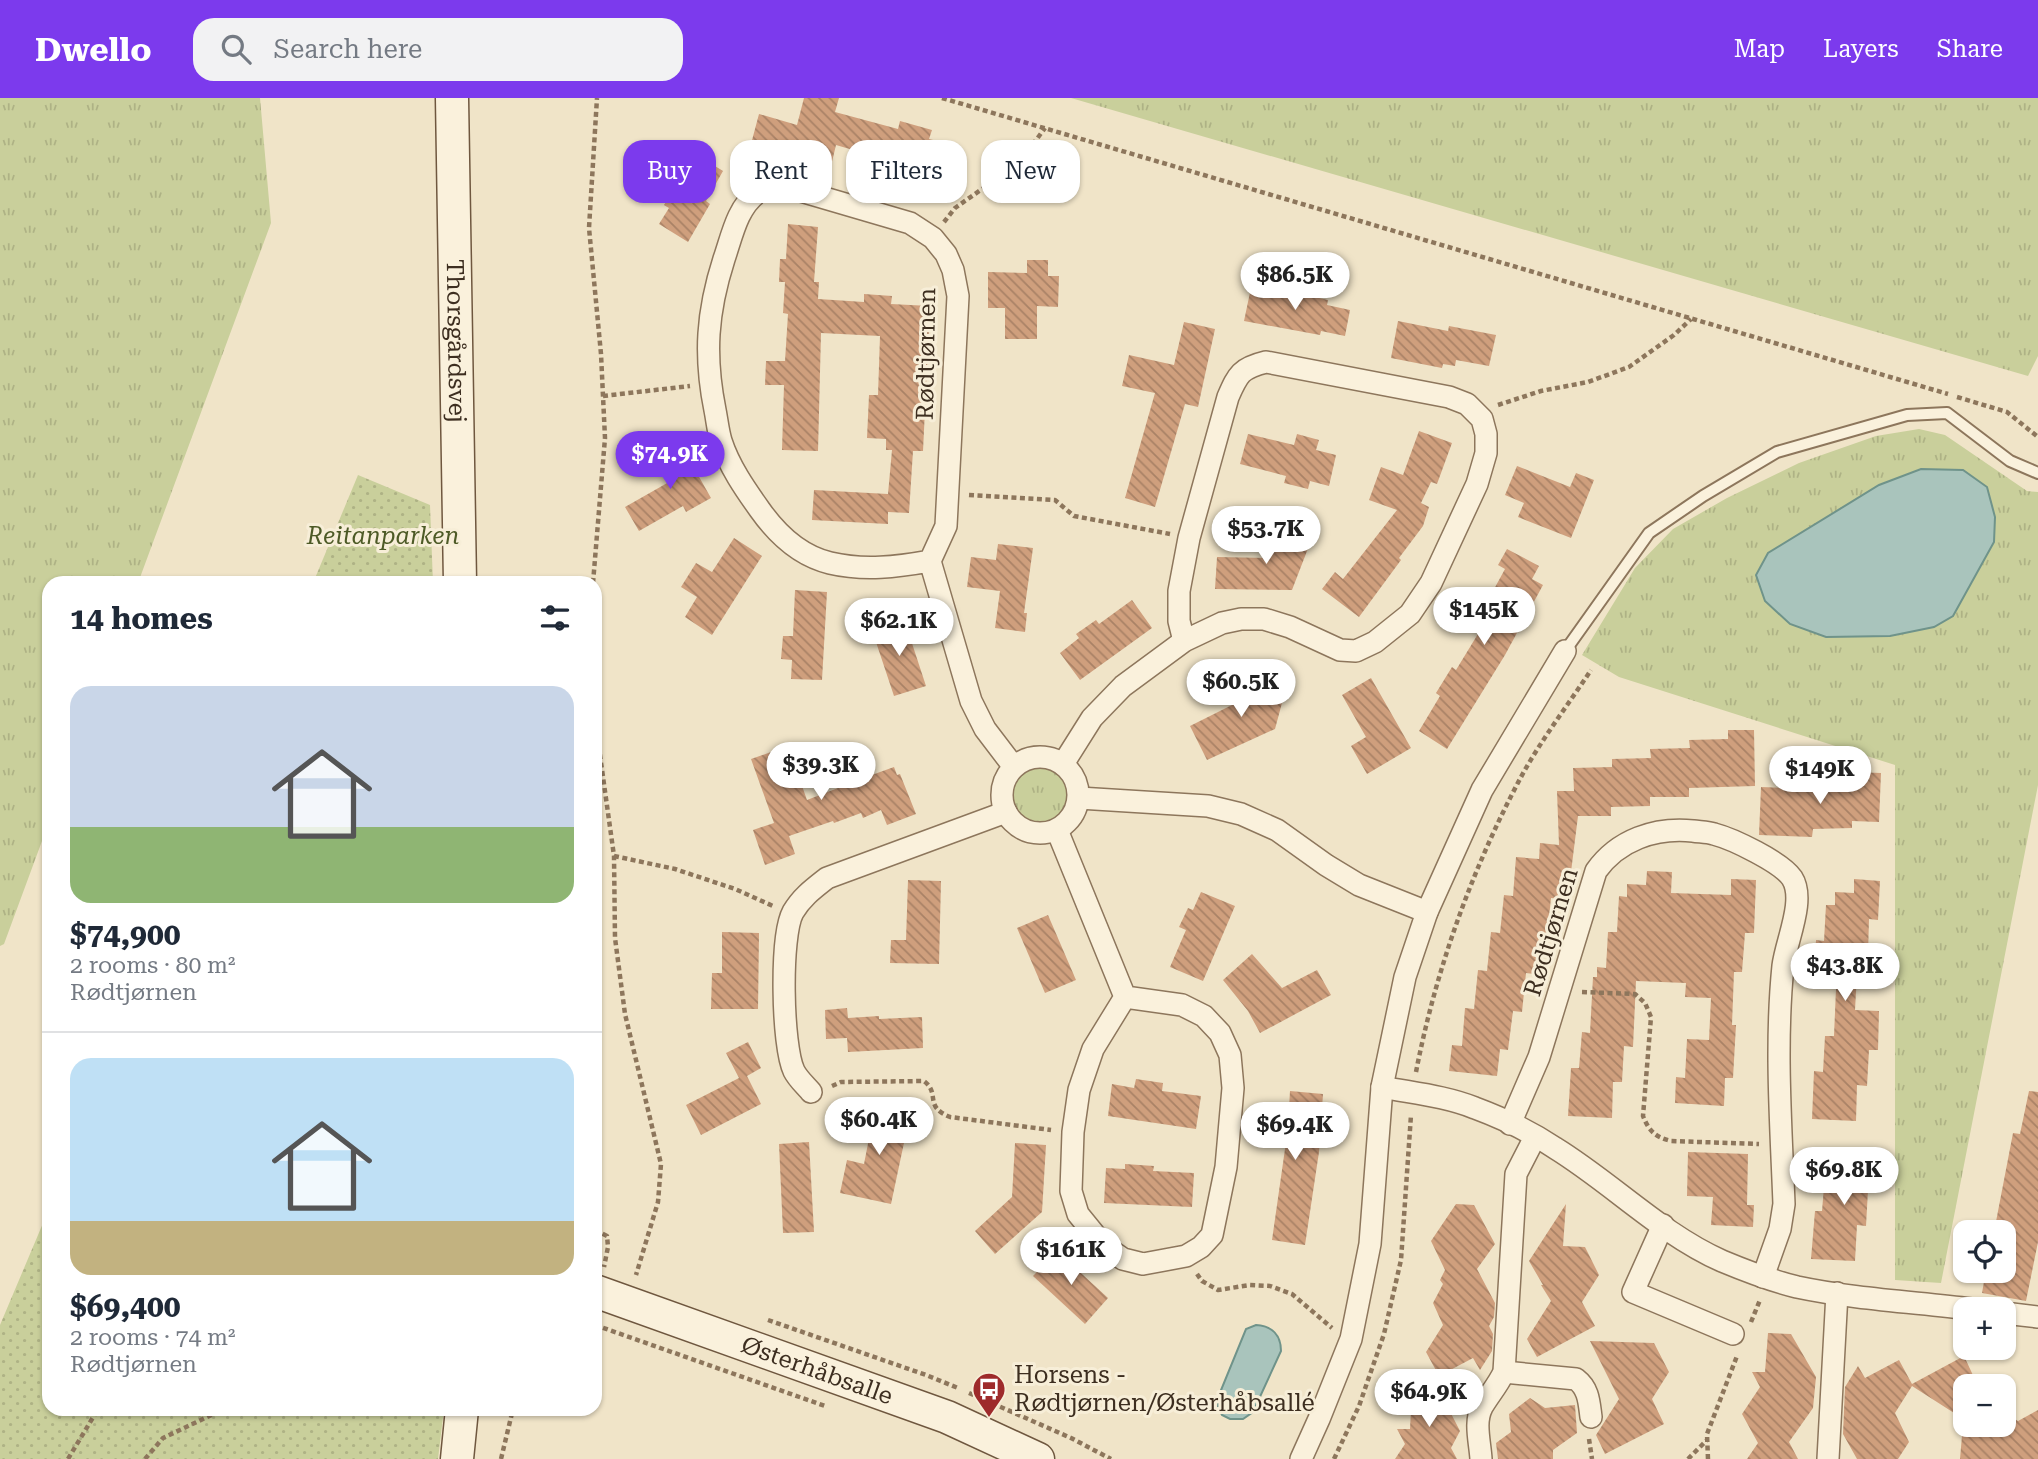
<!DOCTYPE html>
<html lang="en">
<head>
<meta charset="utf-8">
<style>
  :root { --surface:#fff; --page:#f2f2f3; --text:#1f2937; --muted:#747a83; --line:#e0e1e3; --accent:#7c3aed }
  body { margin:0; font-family:"Roboto Serif",serif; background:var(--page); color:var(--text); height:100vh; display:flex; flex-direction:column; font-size:26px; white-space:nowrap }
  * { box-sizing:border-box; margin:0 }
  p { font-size:23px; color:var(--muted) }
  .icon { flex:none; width:38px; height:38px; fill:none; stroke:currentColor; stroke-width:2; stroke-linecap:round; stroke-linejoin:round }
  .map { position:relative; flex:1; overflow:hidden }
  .drawer { position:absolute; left:42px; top:478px; width:560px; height:840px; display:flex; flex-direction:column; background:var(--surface); border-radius:21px; box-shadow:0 2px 5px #0004 }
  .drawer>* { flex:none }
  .guide { position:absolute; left:623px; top:42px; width:665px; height:63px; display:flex; gap:14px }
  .buttons { position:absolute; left:1953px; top:1122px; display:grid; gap:14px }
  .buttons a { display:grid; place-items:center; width:63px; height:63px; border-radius:14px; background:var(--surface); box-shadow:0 2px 5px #0004; font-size:35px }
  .price { position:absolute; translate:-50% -60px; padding:0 16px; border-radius:24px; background:#fff; color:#222; font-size:23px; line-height:46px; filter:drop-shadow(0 2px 4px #0008) }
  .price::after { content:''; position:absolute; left:50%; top:42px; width:21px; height:16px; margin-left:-10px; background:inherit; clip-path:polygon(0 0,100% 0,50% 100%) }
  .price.selected { background:var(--accent); color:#fff }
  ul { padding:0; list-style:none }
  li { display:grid; align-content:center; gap:14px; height:371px; padding:0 28px }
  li+li { border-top:2px solid var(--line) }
  li span { display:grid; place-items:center; height:217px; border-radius:21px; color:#555 }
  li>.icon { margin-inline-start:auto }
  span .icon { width:126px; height:126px; fill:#fffc; stroke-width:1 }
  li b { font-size:30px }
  h2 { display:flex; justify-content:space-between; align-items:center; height:84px; padding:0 28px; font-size:30px }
  .tag { padding:0 24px; border-radius:21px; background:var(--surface); box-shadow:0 2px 5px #0004; font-size:24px; line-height:63px }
  .tag.selected { background:var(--accent); color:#fff }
  header { display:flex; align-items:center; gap:42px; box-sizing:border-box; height:98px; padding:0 35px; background:var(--accent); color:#fff }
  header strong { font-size:33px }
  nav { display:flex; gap:38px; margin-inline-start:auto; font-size:24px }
  .search { width:490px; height:63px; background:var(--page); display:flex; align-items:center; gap:18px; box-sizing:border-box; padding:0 24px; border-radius:21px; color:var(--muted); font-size:26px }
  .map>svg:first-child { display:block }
  .grass { fill:url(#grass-tufts) }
  .park { fill:url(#park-dots) }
  .water { fill:#a9c4bc; stroke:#6f938a; stroke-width:2 }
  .building { fill:url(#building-back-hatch) }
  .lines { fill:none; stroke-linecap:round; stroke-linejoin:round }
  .lane-casing { stroke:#8d765c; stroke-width:14 }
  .street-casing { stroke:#8d765c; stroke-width:24 }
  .secondary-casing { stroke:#6f573f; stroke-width:35 }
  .path { stroke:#8d765c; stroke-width:4.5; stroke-dasharray:5 3.5; stroke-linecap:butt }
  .lane { stroke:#faf1dc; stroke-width:10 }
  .street { stroke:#faf1dc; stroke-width:21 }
  .secondary { stroke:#faf1dc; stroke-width:32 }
  .labels { text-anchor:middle; stroke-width:6; stroke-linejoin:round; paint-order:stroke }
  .street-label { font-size:24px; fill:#3d2e20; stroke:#f7eed8 }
  .park-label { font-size:24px; font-style:italic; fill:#4d5a26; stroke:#f7eed8 }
  .poi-label { font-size:24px; fill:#3d2e20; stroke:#f7eed8; text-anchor:start }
</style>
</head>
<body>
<header>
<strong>Dwello</strong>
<div class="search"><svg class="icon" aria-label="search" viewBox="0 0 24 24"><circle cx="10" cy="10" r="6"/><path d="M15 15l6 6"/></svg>Search here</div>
<nav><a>Map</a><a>Layers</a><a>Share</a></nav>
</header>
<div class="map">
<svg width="2038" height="1361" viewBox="0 0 2038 1361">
  <defs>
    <pattern id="grass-tufts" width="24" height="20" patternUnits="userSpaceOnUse" patternTransform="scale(1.75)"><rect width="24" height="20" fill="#c9cf9b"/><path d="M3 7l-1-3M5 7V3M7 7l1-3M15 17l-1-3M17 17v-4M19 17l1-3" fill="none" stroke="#aeb285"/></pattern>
    <pattern id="park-dots" width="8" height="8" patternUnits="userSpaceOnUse" patternTransform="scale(1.75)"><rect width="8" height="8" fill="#c9cf9b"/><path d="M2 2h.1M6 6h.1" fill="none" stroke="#aeb285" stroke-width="1.8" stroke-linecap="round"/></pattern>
    <pattern id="building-back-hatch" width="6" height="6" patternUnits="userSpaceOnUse" patternTransform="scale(1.75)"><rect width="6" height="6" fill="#cf9f7d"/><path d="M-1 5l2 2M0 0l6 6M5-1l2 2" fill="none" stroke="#a98266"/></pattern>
  </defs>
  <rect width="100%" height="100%" fill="#f0e4c8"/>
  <g class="grass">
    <path d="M0,0H260L271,125L138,485H49V724L4,846L0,848Z"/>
    <path d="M1071,0H2038V258L2028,278Z"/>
    <path d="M1919,331L1945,337L2027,393L2038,394V687L1941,1185L1895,1182V667L1619,579L1582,557L1635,470L1673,431L1727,400L1799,365L1876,338Z"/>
    <circle cx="1041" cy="697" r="29"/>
  </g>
  <g class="park">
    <path d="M358,377L430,407L433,485H313Z"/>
    <path d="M49,1111V1311H444L438,1361H0V1227Z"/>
  </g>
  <g class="water">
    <path d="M1921,371L1963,372L1987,389L1995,419L1994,444L1953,518L1934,529L1890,538L1826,539L1790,526L1765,503L1756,477L1768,455L1879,387Z"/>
    <path d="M1256,1227C1272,1228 1281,1237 1281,1253L1253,1314L1243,1321H1230L1222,1317L1218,1309L1219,1297L1246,1231Z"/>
  </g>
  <g class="building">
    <path d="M804,0H839L835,14L898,31L900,23L932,32L929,41L949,46L933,102L887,89L894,64L836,47L831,68L751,46L759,16L797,27Z"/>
    <path d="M694,55L723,73L706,103L710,106L688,144L659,126L669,110L664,107L672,94L659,86L674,61L686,68Z"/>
    <path d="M788,126L818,129L814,184H819L818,201L864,204V196L892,198L891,206L930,208L923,353H913L909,415L888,414V426L812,422L814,392L888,396L892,352H886V341L867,340L869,297H878L880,238L821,235L818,353L782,352L784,287H765L766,263H785L788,216L783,215L785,184H779L780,161H786Z"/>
    <path d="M1027,162H1048V178H1059L1058,209L1037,208V241H1005V210H988V174L1027,175Z"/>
    <path d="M1252,185L1328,202L1327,207L1350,212L1345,238L1321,233L1320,237L1244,223Z"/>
    <path d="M1398,223L1448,233L1449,228L1496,237L1489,268L1456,262L1455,268L1443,266L1442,270L1391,260Z"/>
    <path d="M1184,224L1215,231L1198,309L1185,306L1155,409L1125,400L1155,295L1122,288L1129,257L1174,267Z"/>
    <path d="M1419,333L1452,345L1437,386L1431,384L1421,405L1429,409L1423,428L1399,460L1401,462L1359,519L1322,491L1335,474L1343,481L1397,412L1369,402L1381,369L1403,377Z"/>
    <path d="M1248,336L1294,347L1297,336L1319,342L1316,352L1336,357L1329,388L1310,383L1308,391L1284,385L1286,378L1240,366Z"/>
    <path d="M681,347L711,400L686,414L683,408L639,433L625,409L669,384L656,361Z"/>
    <path d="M1517,368L1570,389L1576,375L1594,382L1571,440L1518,419L1524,405L1505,397Z"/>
    <path d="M1283,429L1312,440L1292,492L1215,491L1217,459L1270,460Z"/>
    <path d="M734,440L762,458L712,537L685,519L697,499L681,489L696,465L712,474Z"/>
    <path d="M998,446L1033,450L1024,515H1027L1025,534L995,530L1000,493L967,489L971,459L996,462Z"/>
    <path d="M1507,451L1539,468L1532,481L1543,487L1505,557L1447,651L1419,633L1440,598L1436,595L1452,569L1456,572L1481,531L1463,522L1475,498L1487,504L1505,471L1498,467Z"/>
    <path d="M795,492L827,494L822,582L791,581L792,562L781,561L783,538H793Z"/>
    <path d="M1132,502L1152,530L1080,582L1060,555L1079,540L1076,536L1096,522L1099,526Z"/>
    <path d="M904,521L926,588L894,598L872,532Z"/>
    <path d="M1249,579L1286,590L1275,631L1207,662L1190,628L1242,602Z"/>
    <path d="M1371,580L1411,650L1367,676L1351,648L1366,639L1342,597Z"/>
    <path d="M1728,632H1754L1755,688L1689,690V699H1650V708L1611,709V718H1578L1571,774H1563L1560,801L1551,800L1547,839L1539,838L1534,876L1526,875L1522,914L1513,913L1508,952L1500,951L1497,978L1449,973L1452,947L1462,948L1465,910L1474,911L1478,872L1487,873L1491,834L1500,835L1504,797L1513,798L1516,759L1539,761L1540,745L1559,747L1557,693H1574L1573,670L1612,669V661L1651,660L1650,651L1690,650L1689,642L1728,641Z"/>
    <path d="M788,648L807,702L851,685L848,678L866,670L869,678L894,669L897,677L900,676L916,716L887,727L881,712L863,720L861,715L834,725L833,723L789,738L795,756L765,767L753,732L774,725L751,661Z"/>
    <path d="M1855,674L1881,675L1879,724L1852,723V730L1813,731L1812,739L1759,737L1761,689L1815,691L1816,682L1855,683Z"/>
    <path d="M1647,773L1672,774L1671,795L1731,797V781L1756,782L1754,835H1745L1742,874H1734L1732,927H1736L1733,980H1725L1724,1008L1675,1005L1676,979L1685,980L1687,941L1709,942L1711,900L1685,899L1686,885L1636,883L1633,949L1624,948L1622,984H1613L1612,1020L1568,1018L1571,970H1579L1582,934L1590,935L1593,879H1597V869L1606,870L1608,834H1617L1619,798L1627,799V786L1646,787Z"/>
    <path d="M1854,781L1880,783L1878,822L1869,821L1868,857H1858L1855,912L1879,913L1878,952H1869L1867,988L1857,987L1856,1023L1812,1021L1814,973L1823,974L1825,938H1834L1836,891L1813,890L1816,842L1824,843L1826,807H1835V794L1854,795Z"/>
    <path d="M908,782L941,783L939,866L890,865L891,842H906Z"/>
    <path d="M1201,794L1235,808L1203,883L1170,869L1186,832L1179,829L1188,810L1193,812Z"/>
    <path d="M1048,817L1076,882L1045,895L1017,830Z"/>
    <path d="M722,834L759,835L758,911H711L712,875H722Z"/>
    <path d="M1252,856L1282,890L1317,872L1331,897L1260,935L1248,913L1223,882Z"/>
    <path d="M847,910L848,920L879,918V921L922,919L923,950L848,954L847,940L826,941L825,912Z"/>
    <path d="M748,944L761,970L747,978L761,1006L701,1037L686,1007L739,980L726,955Z"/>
    <path d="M1136,981L1163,985L1162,993L1201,998L1196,1031L1108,1018L1112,986L1134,990Z"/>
    <path d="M1290,993L1323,996L1319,1054L1305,1147L1272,1142L1286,1044L1261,1042L1264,1008L1289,1010Z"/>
    <path d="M2029,993L2038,994V1144L2026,1203L1982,1195L1986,1172H2004V1134H1994L2013,1035L2020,1036Z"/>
    <path d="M876,1005L911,1012L891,1106L840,1095L847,1062L864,1066Z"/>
    <path d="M809,1044L814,1134L783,1135L779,1046Z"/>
    <path d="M1015,1045L1046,1047L1042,1114L995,1156L975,1133L1012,1099Z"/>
    <path d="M1853,1052L1878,1053L1876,1092H1868L1866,1128L1857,1127L1855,1163L1811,1161L1815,1113H1822L1825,1077L1833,1078L1834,1065L1852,1066Z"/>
    <path d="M1688,1054L1748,1056L1747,1107H1754L1753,1129L1711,1127L1713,1099L1687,1098Z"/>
    <path d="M1125,1066L1154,1068L1153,1073L1194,1075L1192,1109L1104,1105L1106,1070L1125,1071Z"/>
    <path d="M1456,1106L1474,1107L1495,1146L1477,1171L1495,1205L1494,1219L1489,1228L1493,1236L1492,1253L1480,1272L1473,1260L1439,1278L1426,1254L1443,1227L1433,1205L1443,1186L1440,1182L1445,1172L1431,1143Z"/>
    <path d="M1566,1106L1563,1148L1585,1149L1599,1177L1582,1204L1595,1228L1537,1259L1527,1241L1551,1203L1541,1187H1543L1529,1163Z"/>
    <path d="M1057,1153L1108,1200L1085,1226L1033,1178Z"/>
    <path d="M1768,1235L1791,1236L1816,1279L1813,1310L1789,1344L1798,1361H1747L1758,1345L1742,1316L1760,1289L1752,1274H1765Z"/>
    <path d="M1590,1243L1654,1245L1669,1274L1652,1301L1664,1326L1605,1356L1596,1337L1619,1301Z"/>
    <path d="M1964,1258L1978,1288H1965V1322L1912,1288L1895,1315L1909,1344L1898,1361H1857L1843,1336L1845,1289L1858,1268L1865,1280L1899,1262L1912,1286Z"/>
    <path d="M1412,1293L1440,1294L1460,1333L1451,1350L1457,1361H1395L1405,1346L1397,1331H1410Z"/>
    <path d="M1530,1300L1545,1310L1575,1307L1577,1335L1553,1352V1361H1498L1496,1345L1511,1334L1509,1316Z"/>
    <path d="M2038,1312V1361H1960L1963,1326H2004V1314L2018,1323Z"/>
  </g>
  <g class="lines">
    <defs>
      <path id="lane" d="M1565,553L1649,435L1703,398L1777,354L1907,317L1947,315L2010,363L2038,375"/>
      <g id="street">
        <path d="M930,463C897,469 864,473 830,465C801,458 777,436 760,412C745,391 729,368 721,343C718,333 717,322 715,312C704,257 707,214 724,161C732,138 737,110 757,95C766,89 776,89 787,89L910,125L933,140L946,156L953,172L958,198L946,428L930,463L971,603L985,631L1014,669"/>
        <circle cx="1040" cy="697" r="38"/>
        <path d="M1063,666L1092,620L1123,588L1184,543L1222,525L1241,521H1264L1290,529L1340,552L1356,553L1375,544L1410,516L1431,485L1477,386L1486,355V336L1482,321L1467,306L1449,299L1266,264C1241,270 1238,276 1228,299L1189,440L1179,493V523L1184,543"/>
        <path d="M1079,700L1208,708L1241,716L1277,732L1326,767L1359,787L1427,814"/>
        <path d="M1057,732L1125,899L1182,907L1204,918L1220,935L1230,957L1233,990L1226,1069L1212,1137L1201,1149L1186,1158L1143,1166L1123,1161L1104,1148L1078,1116L1071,1093L1073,1034L1079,992L1093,951L1125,899"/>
        <path d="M1382,989C1412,995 1445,998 1475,1010C1502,1020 1531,1034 1555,1050C1612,1085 1661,1136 1722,1163C1746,1173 1772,1183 1797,1189C1854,1201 1913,1204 1971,1211"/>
        <path d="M811,994C806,988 798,981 794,973C782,948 780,838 793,814C802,799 813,791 827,780L1006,714"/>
        <path d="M1510,1026L1539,959L1596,773C1618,742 1655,729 1693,733C1700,734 1708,734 1714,736C1733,741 1781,764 1792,780C1806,802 1786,843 1783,868C1775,947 1781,1027 1784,1106L1780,1131L1763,1179"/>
        <path d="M1663,1127L1633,1194L1733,1236"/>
        <path d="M2004,1215L2038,1219"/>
        <path d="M1504,1274L1576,1281C1589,1291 1589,1304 1591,1319"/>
        <path d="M1301,1361L1319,1321L1351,1241L1370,1146L1382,989L1405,879L1427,814L1482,692L1565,553"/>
        <path d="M1481,1361C1480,1344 1474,1324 1482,1309C1489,1297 1498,1287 1504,1274L1516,1076L1535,1039"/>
        <path d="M1828,1361L1837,1195"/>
      </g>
      <g id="secondary">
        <path id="s1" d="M452,0L460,485"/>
        <path id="s2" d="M595,1193L947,1319L1038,1361"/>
        <path d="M457,1361L462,1311"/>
      </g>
    </defs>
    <use href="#lane" class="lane-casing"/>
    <use href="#street" class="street-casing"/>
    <use href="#secondary" class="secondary-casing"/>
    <g class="path">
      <path d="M942,0L1948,296"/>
      <path d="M944,124L955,110L1019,65L1045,30"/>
      <path d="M603,298L690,288"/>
      <path d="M1957,299L2007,314L2038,339"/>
      <path d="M1498,307L1541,293L1588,284L1629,269L1674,237L1691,221"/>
      <path d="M969,397L1055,402L1074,418L1170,436"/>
      <path d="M593,485L605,340L601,256L589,130L597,0"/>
      <path d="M595,580L598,643L614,758L615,840L625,916L661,1066L658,1104L636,1177"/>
      <path d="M614,758L675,771L735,791L773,808"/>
      <path d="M1582,894L1635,896L1645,905L1651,919L1643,1018C1649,1033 1655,1039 1671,1043L1759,1046"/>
      <path d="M1416,974C1436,871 1472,771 1521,679C1541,642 1568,607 1591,572"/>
      <path d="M832,988L841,984L924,983C941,996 923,1008 950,1019L1051,1032"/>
      <path d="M595,1132L607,1138L608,1149L604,1169"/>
      <path d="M1197,1176L1202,1183L1218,1192L1250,1187L1270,1188L1292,1196L1332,1230"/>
      <path d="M768,1222L926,1277L958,1290"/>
      <path d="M1751,1224L1760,1202"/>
      <path d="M595,1227L825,1308"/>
      <path d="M969,1295L1071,1340L1111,1361"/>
      <path d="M1589,1341L1592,1361"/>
      <path d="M68,1361L98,1311"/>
      <path d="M145,1361L163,1340L224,1311"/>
      <path d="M501,1361L513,1311"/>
      <path d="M1334,1361L1359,1308L1384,1236L1401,1162L1411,1017"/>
      <path d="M1688,1361L1707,1342"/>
      <path d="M1708,1361L1707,1336L1737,1258"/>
    </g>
    <use href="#lane" class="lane"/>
    <use href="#street" class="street"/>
    <use href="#secondary" class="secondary"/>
  </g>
  <defs>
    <symbol id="bus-pin" viewBox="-11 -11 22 30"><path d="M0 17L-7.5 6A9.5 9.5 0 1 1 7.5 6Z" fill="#9e2a2b" stroke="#f7eed8"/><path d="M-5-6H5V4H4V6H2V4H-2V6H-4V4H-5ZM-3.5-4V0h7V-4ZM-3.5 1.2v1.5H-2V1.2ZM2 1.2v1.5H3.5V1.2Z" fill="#fff"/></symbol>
  </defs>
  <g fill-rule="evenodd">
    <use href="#bus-pin" x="970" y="1272" width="38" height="52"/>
  </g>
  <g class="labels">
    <g class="street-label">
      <text dy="8" stroke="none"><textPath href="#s1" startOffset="243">Thorsgårdsvej</textPath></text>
      <text transform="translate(926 256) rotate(-89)" y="8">Rødtjørnen</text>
      <text transform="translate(1551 834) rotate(-73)" y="8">Rødtjørnen</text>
      <text dy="8" stroke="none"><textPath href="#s2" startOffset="236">Østerhåbsalle</textPath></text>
    </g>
    <g class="park-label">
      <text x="383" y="446">Reitanparken</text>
    </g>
    <g class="poi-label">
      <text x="1014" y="1285">Horsens -<tspan x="1014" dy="28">Rødtjørnen/Østerhåbsallé</tspan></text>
    </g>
  </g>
</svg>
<div class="buttons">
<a><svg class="icon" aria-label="locate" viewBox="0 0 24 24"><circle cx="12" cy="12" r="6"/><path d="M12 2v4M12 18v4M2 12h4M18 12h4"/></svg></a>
<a>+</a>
<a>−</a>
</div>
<b class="price" style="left:1295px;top:214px">$86.5K</b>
<b class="price selected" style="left:670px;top:393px">$74.9K</b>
<b class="price" style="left:1266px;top:468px">$53.7K</b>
<b class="price" style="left:1484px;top:549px">$145K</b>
<b class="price" style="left:899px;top:560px">$62.1K</b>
<b class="price" style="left:1241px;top:621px">$60.5K</b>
<b class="price" style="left:821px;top:704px">$39.3K</b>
<b class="price" style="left:1820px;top:708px">$149K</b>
<b class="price" style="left:1845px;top:905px">$43.8K</b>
<b class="price" style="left:879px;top:1059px">$60.4K</b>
<b class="price" style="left:1295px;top:1064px">$69.4K</b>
<b class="price" style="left:1844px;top:1109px">$69.8K</b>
<b class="price" style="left:1071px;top:1189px">$161K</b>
<b class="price" style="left:1429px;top:1331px">$64.9K</b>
<div class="guide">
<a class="tag selected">Buy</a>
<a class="tag">Rent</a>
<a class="tag">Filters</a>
<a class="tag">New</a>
</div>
<section class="drawer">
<h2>14 homes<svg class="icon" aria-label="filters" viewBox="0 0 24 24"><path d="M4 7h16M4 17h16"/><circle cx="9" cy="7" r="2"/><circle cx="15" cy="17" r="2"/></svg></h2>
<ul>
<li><span style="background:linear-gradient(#c9d6e8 65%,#8fb573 0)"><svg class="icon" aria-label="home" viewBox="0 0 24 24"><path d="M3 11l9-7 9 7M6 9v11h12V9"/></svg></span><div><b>$74,900</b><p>2 rooms · 80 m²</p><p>Rødtjørnen</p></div></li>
<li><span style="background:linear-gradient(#bfe0f5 75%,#c2b280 0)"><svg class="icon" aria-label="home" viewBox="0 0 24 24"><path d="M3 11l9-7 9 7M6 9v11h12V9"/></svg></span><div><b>$69,400</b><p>2 rooms · 74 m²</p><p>Rødtjørnen</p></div></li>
</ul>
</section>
</div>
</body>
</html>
